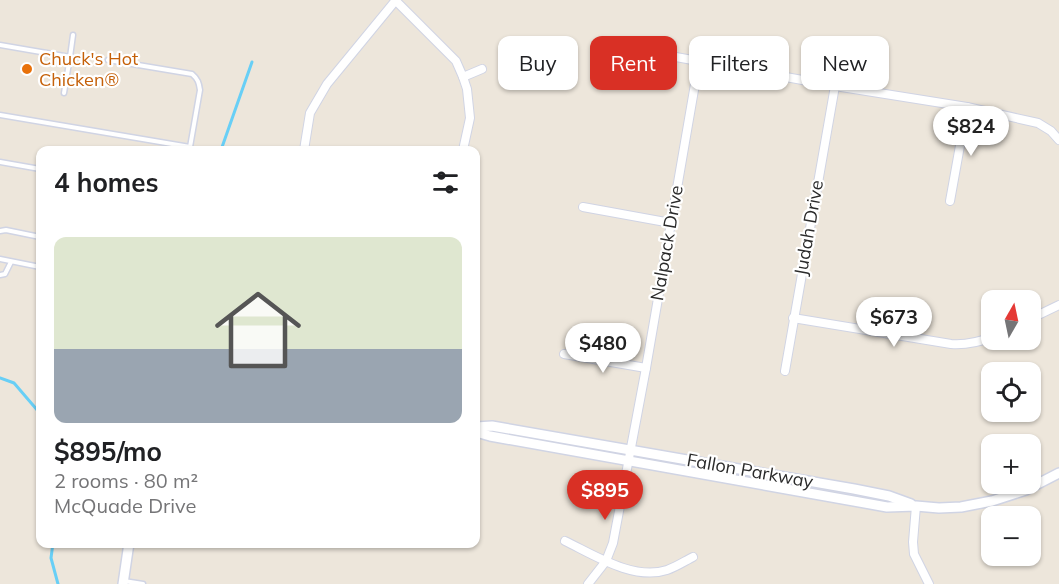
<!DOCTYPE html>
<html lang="en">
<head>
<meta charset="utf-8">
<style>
  :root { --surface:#fff; --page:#f6f6f6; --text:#202124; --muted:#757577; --accent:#d93025 }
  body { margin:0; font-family:Mulish,sans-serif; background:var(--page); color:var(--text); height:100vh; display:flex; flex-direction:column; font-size:22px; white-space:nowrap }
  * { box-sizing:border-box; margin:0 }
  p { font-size:20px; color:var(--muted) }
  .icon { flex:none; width:33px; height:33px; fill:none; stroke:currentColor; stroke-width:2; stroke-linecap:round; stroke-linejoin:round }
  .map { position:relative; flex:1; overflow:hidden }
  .drawer { position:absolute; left:36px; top:146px; width:444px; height:402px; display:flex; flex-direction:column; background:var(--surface); border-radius:12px; box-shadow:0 2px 4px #0004 }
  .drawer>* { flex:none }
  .top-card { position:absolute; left:498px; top:36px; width:471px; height:54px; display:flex; gap:12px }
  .needle { width:39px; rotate:9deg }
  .controls { position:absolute; left:981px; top:290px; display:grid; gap:12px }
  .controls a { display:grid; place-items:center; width:60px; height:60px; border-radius:12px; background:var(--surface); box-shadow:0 2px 4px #0004; font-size:30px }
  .price { position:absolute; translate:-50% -51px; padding:0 14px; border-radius:21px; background:#fff; color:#222; font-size:20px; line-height:39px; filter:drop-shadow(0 2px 3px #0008) }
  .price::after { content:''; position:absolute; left:50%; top:36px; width:18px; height:14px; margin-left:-9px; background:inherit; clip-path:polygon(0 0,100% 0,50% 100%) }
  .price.current { background:var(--accent); color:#fff }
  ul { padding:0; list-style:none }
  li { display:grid; align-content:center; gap:12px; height:318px; padding:0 18px }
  li span { display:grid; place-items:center; height:186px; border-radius:12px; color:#555 }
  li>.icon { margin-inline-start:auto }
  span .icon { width:108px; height:108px; fill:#fffc; stroke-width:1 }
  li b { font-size:26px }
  h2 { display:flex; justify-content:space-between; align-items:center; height:72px; padding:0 18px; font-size:26px }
  .tag { padding:0 21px; border-radius:12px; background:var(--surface); box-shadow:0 2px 4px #0004; font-size:21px; line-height:54px }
  .tag.current { background:var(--accent); color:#fff }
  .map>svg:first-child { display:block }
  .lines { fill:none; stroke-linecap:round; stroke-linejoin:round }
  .stream { stroke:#68cff6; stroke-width:3 }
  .service-casing { stroke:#d0d4e4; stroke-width:7 }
  .minor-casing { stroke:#d0d4e4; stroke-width:10 }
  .tertiary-casing { stroke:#d0d4e4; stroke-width:12 }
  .service { stroke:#fff; stroke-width:4 }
  .minor { stroke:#fff; stroke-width:8 }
  .tertiary { stroke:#fff; stroke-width:9 }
  .food-dot { fill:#e8710a; stroke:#fff; stroke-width:2 }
  .labels { text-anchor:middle; stroke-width:4.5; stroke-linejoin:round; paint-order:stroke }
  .food-label { font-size:18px; fill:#c56008; stroke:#fff; text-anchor:start }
  .street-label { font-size:18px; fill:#2a2a2a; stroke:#fff }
</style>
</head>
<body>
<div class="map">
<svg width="1059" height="584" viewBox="0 0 1059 584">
  <rect width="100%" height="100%" fill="#ede6db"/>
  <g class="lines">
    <g class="stream">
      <path d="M221,150L252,62"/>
      <path d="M0,378L14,383L38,411L40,420"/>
      <path d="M40,480V481"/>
      <path d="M53,543L51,558L58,584"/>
    </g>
    <defs>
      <g id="service">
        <path d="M0,45L70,57L73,35"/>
        <path d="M64,93L70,57"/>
        <path d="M0,115L190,147L200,90C199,83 198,79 192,74L108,60"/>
        <path d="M0,162L40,169"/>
        <path d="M0,231L6,230L40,237"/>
        <path d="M0,259L40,267"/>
        <path d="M0,275L5,274L11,262"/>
        <path d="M124,581L143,584"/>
      </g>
      <g id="minor">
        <path d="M396,1L456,61L463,77L467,89L470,118L463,150"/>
        <path d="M622,58L665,55L835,86L967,107L1038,123L1051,131L1059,140"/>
        <path d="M463,77L482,69"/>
        <path d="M304,150L310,113L327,84L396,0"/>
        <path d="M950,201L967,107"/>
        <path d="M583,207L671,223"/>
        <path d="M793,318L951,344C966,345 977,343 992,337"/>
        <path d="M1030,319L1059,305"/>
        <path d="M564,354L646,368"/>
        <path d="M785,371L835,86"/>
        <path d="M916,506L913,542L914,554L929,584"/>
        <path d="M565,541C594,555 634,581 667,570C676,567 685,561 693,557"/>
        <path d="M588,584L606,561L613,543L646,368L699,61"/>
      </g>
      <g id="tertiary">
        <path d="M476,427L492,426L854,489L889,496L911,504"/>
        <path d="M476,432L490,436L887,507L916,506L939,508L961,507L992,501L1026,490L1059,473"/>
        <path d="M123,584L129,543"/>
      </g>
    </defs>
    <use href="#service" class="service-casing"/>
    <use href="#minor" class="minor-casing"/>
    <use href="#tertiary" class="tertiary-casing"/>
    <use href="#service" class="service"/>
    <use href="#minor" class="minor"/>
    <use href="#tertiary" class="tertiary"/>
  </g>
  <circle class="food-dot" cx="27" cy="69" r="6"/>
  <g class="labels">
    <g class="food-label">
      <text x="39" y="65">Chuck's Hot<tspan x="39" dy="21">Chicken®</tspan></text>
    </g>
    <g class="street-label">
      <text transform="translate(809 228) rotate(-80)" y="6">Judah Drive</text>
      <text transform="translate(667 243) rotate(-80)" y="6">Nalpack Drive</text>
      <text transform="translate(750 471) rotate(10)" y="6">Fallon Parkway</text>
    </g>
  </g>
</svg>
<div class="controls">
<a><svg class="needle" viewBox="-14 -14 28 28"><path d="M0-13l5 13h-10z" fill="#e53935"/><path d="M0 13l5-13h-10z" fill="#757577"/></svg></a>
<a><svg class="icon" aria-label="locate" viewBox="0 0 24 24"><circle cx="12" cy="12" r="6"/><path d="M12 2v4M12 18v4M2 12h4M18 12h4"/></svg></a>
<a>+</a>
<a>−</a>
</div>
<b class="price" style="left:971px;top:157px">$824</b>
<b class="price" style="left:894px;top:348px">$673</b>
<b class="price" style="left:603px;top:374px">$480</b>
<b class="price current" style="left:605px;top:521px">$895</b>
<div class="top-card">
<a class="tag">Buy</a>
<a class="tag current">Rent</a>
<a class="tag">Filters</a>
<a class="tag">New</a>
</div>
<section class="drawer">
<h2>4 homes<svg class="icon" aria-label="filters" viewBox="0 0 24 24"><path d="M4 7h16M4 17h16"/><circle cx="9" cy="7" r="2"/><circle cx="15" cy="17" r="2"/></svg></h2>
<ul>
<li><span style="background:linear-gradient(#dfe7d0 60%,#9aa5b1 0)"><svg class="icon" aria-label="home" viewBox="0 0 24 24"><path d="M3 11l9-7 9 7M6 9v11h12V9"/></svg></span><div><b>$895/mo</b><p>2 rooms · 80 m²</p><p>McQuade Drive</p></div></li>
</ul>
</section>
</div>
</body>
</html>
